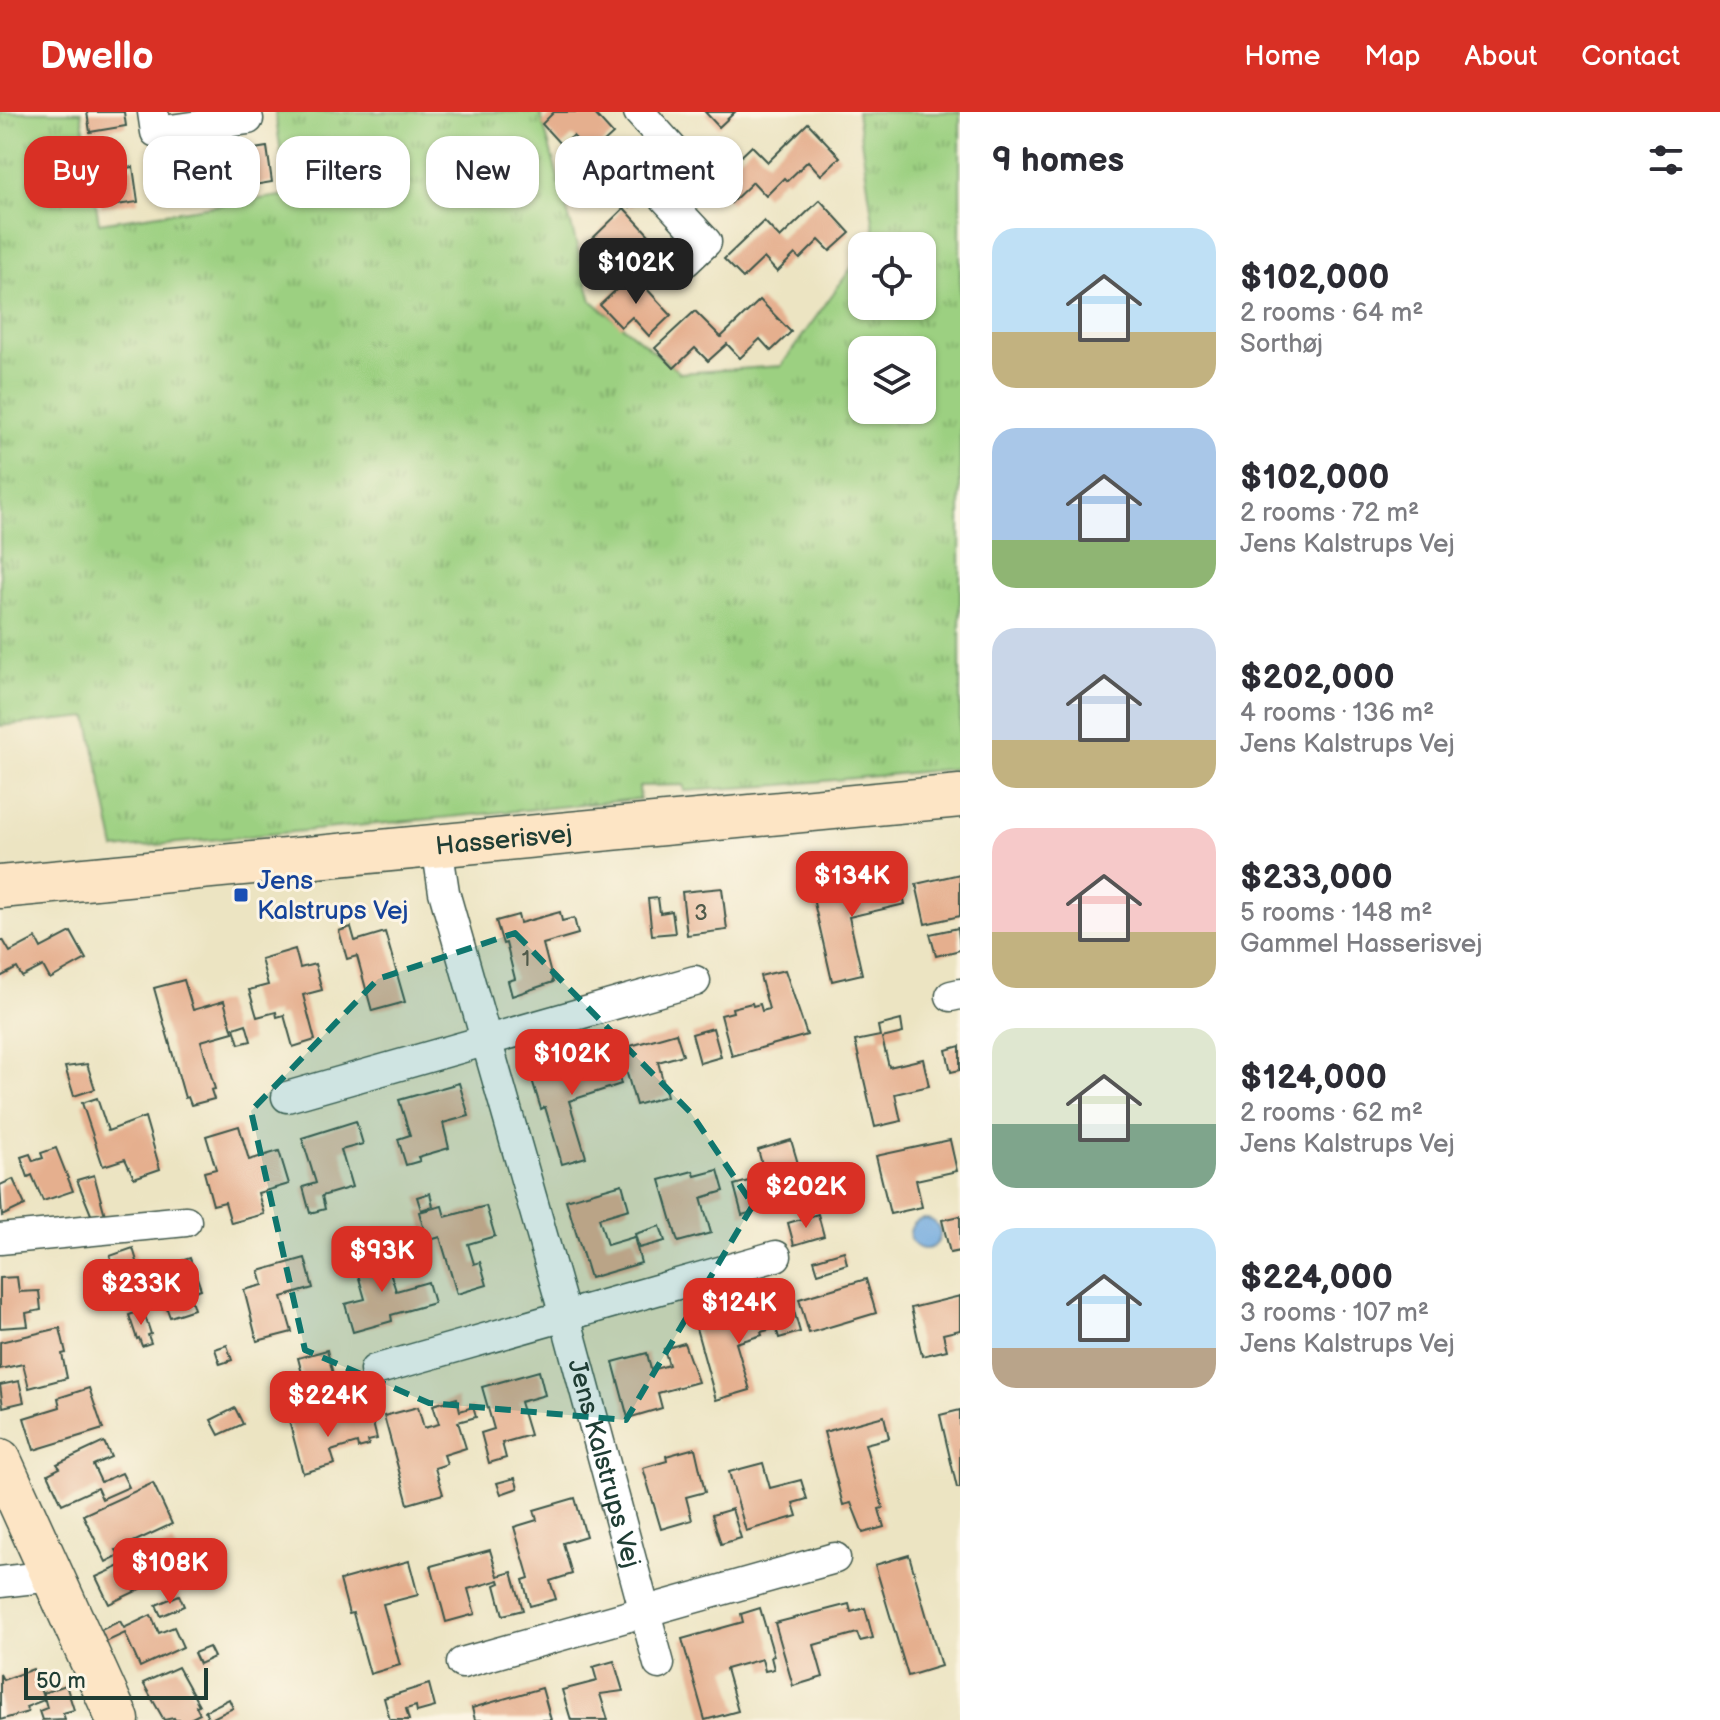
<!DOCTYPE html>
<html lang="en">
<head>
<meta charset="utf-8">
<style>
  :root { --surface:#fff; --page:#f2f2f3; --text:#2b2b33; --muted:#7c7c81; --accent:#d93025 }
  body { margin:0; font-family:"Balsamiq Sans",sans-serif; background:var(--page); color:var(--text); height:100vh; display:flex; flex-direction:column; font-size:30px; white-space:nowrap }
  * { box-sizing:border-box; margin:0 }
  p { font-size:26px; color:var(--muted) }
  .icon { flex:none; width:44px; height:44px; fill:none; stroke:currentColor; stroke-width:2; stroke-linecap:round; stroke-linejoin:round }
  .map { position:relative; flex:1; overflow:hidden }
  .panel { display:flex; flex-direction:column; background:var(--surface); width:760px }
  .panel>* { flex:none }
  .top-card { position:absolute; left:24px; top:24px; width:760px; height:72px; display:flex; gap:16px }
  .tools { position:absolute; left:848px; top:120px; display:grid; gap:16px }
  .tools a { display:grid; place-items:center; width:88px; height:88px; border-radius:16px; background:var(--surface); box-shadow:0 2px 6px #0004; font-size:40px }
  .scale { position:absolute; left:24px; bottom:20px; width:184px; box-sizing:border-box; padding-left:8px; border:4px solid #1f3d34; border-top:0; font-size:22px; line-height:28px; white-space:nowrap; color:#1f3d34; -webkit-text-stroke:6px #fcf5e5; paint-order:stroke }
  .price { position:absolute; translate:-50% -68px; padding:0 18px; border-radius:16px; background:var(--accent); color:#fff; font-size:26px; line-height:52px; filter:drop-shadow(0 2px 4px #0008) }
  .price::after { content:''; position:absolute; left:50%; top:48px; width:24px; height:18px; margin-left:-12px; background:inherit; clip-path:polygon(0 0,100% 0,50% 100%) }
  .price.current { background:#222; color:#fff }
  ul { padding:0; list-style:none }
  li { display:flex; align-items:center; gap:24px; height:200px; padding:0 32px }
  li span { display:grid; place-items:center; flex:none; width:224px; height:160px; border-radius:24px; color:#555 }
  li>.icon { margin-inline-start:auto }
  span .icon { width:96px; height:96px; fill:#fffc; stroke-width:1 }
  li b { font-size:34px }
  h2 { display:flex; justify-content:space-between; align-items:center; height:96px; padding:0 32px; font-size:34px }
  .tag { padding:0 28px; border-radius:24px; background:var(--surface); box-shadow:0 2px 6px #0004; font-size:28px; line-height:72px }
  .tag.current { background:var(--accent); color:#fff }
  header { display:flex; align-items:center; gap:48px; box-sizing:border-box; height:112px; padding:0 40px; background:var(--accent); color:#fff }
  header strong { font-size:38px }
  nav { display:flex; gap:44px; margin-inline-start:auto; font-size:28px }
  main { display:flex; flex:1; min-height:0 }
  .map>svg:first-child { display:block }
  .grass { fill:url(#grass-tufts); stroke:#5e865a; stroke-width:2; fill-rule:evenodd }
  .water { fill:#6ea8de; stroke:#467289; stroke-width:2 }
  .building { fill:#e5af8e }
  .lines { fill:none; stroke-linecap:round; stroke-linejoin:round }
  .street-casing { stroke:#3e5649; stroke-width:33 }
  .secondary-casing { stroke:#3e5649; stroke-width:45 }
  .street { stroke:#fff; stroke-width:30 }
  .secondary { stroke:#fde5c5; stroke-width:42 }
  .marked { fill:#0f766e; fill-opacity:0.2; stroke:#0f766e; stroke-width:6; stroke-dasharray:16 10; stroke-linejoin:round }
  .transit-dot { fill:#1a4fb4; stroke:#fcf5e5; stroke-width:3 }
  .labels { text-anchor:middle; stroke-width:6; stroke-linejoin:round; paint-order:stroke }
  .number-label { font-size:22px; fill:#505a4a }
  .street-label { font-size:26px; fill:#1f3d34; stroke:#fcf5e5 }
  .transit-label { font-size:26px; fill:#164399; stroke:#fcf5e5; text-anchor:start }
</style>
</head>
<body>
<header>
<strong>Dwello</strong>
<nav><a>Home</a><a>Map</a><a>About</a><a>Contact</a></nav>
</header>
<main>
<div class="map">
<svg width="960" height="1608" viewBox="0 0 960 1608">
  <defs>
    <pattern id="grass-tufts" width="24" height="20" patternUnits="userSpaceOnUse" patternTransform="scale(2)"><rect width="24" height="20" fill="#9cd081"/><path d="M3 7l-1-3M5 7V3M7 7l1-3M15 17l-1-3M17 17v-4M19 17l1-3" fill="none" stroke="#7faa6a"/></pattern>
  </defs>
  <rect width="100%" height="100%" fill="#fcf5e5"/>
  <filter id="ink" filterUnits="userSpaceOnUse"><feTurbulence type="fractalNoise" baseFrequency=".0125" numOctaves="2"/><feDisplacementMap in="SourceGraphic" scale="16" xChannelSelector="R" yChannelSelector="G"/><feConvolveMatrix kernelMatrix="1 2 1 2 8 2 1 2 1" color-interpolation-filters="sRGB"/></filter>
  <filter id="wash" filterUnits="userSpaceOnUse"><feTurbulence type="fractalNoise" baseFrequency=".006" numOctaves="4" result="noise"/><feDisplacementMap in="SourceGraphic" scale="32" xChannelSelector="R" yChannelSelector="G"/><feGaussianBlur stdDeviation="1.8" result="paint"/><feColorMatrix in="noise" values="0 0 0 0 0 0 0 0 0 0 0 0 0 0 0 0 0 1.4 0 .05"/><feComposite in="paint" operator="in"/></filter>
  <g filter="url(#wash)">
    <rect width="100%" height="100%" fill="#ece4c2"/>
    <path class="grass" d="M0,0H81L99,111L287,83L275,0H540L592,189L680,261L781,254L862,141V194H922V134H867L875,122L857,0H960V656L781,673L684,679V673L639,674L640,687L115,737L88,605L0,614ZM862,238H922V298H862Z"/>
    <circle class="water" cx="925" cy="1122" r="15"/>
    <g id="blocks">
      <g class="building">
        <path d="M87,0H124L126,14L90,20Z"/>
        <path d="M554,0H593L613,22L591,42L573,24L562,34L542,12Z"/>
        <path d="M705,0H735L719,15Z"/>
        <path d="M808,11L840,45L821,63L808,49L787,69L784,66L766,84L753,70L731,91L713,71L752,34L768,50Z"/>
        <path d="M614,33L652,74L630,95L612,76L601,86L580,64Z"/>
        <path d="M267,35L272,70L236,76L230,41Z"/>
        <path d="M194,45L199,79L163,85L158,50Z"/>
        <path d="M133,55L138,90L102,95L97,60Z"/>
        <path d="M820,88L850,121L830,139L819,128L800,147L795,142L777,160L764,146L743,166L724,147L764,109L780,126Z"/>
        <path d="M624,96L662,137L640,158L623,139L611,150L591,128Z"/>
        <path d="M633,162L671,203L649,224L632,205L621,215L600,193Z"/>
        <path d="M760,188L791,220L771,239L760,227L740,246L727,232L708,249L695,236L674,256L655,236L695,199L721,225Z"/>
        <path d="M898,761L905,792L849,805L862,862L832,869L812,782Z"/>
        <path d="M960,762V804L925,812L916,772Z"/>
        <path d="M722,776L727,818L687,823L682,780Z"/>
        <path d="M658,786L660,801L672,799L675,821L652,823L648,787Z"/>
        <path d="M560,800L562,809L574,806L578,822L543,832L553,870L512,884L508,869L515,867L506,831L503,832L496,809L518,803L520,811Z"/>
        <path d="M351,815L355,829L385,820L405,890L372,899L357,844L347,847L339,819Z"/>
        <path d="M958,816L960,838L936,844L930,822Z"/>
        <path d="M71,820L86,847L50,867L43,854L22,865L17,856L0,865V829L3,828L10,840L36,826L41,836Z"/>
        <path d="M295,837L300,856L315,852L322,878L303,883L315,928L293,935L284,903L277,905L276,900L257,905L249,878L268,873L261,847Z"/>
        <path d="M785,858L807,923L732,944L721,903L733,900L732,896L752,891L753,894L760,892L762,899L769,897L760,864Z"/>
        <path d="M184,868L193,898L224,889L233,920L201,929L215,977L211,978L214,987L191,993L188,985L185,986L154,876Z"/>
        <path d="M901,908L903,921L882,926L889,955L923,947L929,974L895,982L901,1009L875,1015L855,929L880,924L878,914Z"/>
        <path d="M246,912L251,929L239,932L234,916Z"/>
        <path d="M713,916L721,945L700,951L692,922Z"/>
        <path d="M676,921L683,943L658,950L667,984L636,993L620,937Z"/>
        <path d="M960,934V958L951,960L946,938Z"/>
        <path d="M612,940L621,972L569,989L586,1045L562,1052L545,995L541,997L530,961Z"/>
        <path d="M87,952L95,977L74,984L65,955Z"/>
        <path d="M459,971L469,1004L443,1011L449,1036L418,1045L420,1049L406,1053L398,1027L410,1023L399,988Z"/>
        <path d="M97,986L108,1019L145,1005L160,1057L134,1066L125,1047L103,1054L82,991Z"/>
        <path d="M356,1009L363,1032L341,1038L352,1075L322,1084L325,1097L310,1101L303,1075L316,1071L302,1026Z"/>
        <path d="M239,1014L249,1048L279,1039L289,1072L258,1081L264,1102L231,1111L225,1090L213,1093L204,1060L216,1057L206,1024Z"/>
        <path d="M791,1028L807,1082L773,1091L758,1038Z"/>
        <path d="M950,1028L957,1059L916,1068L922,1095L890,1102L876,1044Z"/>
        <path d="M56,1036L73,1079L43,1089L32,1063L28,1065L21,1045L30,1042L33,1049L43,1046L41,1041Z"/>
        <path d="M718,1058L724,1079L701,1086L711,1121L678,1130L660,1068L693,1059L695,1064Z"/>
        <path d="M94,1063L105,1103L92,1105L77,1068Z"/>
        <path d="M13,1067L25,1093L2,1104L0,1073Z"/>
        <path d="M756,1067L764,1097L742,1103L734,1073Z"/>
        <path d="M622,1072L629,1097L599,1106L607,1133L634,1125L641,1151L590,1166L566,1088Z"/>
        <path d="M430,1081L433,1094L421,1098L417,1085Z"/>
        <path d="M442,1094L445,1105L486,1094L495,1124L468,1132L474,1152L480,1150L487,1173L457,1182L440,1125L427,1129L419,1100Z"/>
        <path d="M818,1102L824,1124L794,1133L788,1111Z"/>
        <path d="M960,1104V1139L950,1141L942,1108Z"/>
        <path d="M660,1114L665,1129L639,1136L635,1122Z"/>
        <path d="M133,1136L139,1156L117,1163L110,1144Z"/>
        <path d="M383,1137L396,1179L428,1170L434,1191L391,1203L392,1209L353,1220L345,1192L365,1187L353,1145Z"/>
        <path d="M844,1139L847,1152L818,1161L814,1148Z"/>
        <path d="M190,1146L201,1177L189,1181L194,1197L170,1205L164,1189L137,1199L124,1162L140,1157L142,1162Z"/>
        <path d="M305,1146L313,1176L282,1185L292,1220L257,1229L244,1178L263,1173L259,1159Z"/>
        <path d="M17,1165L19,1180L39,1179L41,1198L26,1201L28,1214L0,1216V1166Z"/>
        <path d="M866,1167L876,1201L809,1221L799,1187Z"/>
        <path d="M960,1184V1218L943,1222L947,1238L922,1244L911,1196Z"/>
        <path d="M792,1192L800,1220L779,1226L776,1216L761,1220L762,1223L736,1231L750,1278L716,1288L696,1216L755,1199L756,1202Z"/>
        <path d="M143,1198L151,1222L148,1223L151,1231L142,1234L139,1226L137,1227L129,1203Z"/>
        <path d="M60,1216L66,1241L62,1242L67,1266L29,1276L23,1252L0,1257V1230Z"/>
        <path d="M684,1231L698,1270L658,1281L662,1296L628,1306L613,1250L647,1241L651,1258L669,1253L664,1237Z"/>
        <path d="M227,1233L232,1248L220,1252L215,1237Z"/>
        <path d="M327,1238L333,1262L304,1269L298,1246Z"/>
        <path d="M539,1259L545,1283L520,1290L530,1323L502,1331L506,1346L489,1351L481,1321L494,1317L482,1275Z"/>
        <path d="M19,1269L24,1290L3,1295L0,1273Z"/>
        <path d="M89,1276L103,1317L34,1338L24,1306L60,1295L58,1286Z"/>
        <path d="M457,1286L460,1299L473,1295L476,1305L458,1310L466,1336L444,1343L447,1352L435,1356L443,1382L408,1392L384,1304L418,1295L424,1316L439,1312L433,1293Z"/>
        <path d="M235,1296L243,1312L219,1323L211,1308Z"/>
        <path d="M960,1298V1376H957L940,1303Z"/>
        <path d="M320,1301L323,1313L371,1303L377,1327L368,1329L369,1333L358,1336L357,1331L331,1339L335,1352L303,1361L289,1309Z"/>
        <path d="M884,1304L889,1326L865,1332L883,1396L879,1397L884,1415L863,1421L851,1391L843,1393L824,1320Z"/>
        <path d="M104,1330L111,1345L93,1353L101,1370L122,1361L129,1375L102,1387L97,1376L62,1392L48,1362L60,1356L57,1352Z"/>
        <path d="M695,1336L705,1380L686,1385L692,1408L661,1417L643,1356L667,1349L666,1344Z"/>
        <path d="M763,1351L770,1376L801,1368L807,1387L793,1391L797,1404L746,1419L729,1360Z"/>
        <path d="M515,1366L518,1376L501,1382L497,1371Z"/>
        <path d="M153,1371L172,1412L116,1438L119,1443L106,1450L83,1403Z"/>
        <path d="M575,1386L586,1424L563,1431L572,1462L550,1469L556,1487L530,1494L523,1468L529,1466L514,1415L537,1408L534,1398Z"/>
        <path d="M732,1397L741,1426L721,1432L712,1403Z"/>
        <path d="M173,1430L183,1452L165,1461L166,1465L109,1492L96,1465Z"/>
        <path d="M490,1438L498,1464L512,1460L523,1498L503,1503L495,1473L500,1471L499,1468L468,1477L475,1502L446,1510L431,1454Z"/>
        <path d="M909,1443L941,1554L908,1564L875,1453Z"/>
        <path d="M409,1449L418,1483L383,1492L400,1553L370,1562L353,1501L349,1502L340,1468Z"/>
        <path d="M179,1483L184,1494L161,1504L156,1493Z"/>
        <path d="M849,1492L851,1500L865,1496L873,1526L860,1529L857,1521L814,1533L823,1565L793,1574L775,1511Z"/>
        <path d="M760,1496L774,1544L771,1545L774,1557L765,1559L762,1547L726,1557L738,1599L705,1608L682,1527L743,1510L741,1502Z"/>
        <path d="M151,1503L159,1521L174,1515L183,1535L140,1555L125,1521L106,1530L101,1518L120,1509L124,1516Z"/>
        <path d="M209,1535L214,1545L199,1552L194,1541Z"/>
        <path d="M614,1549L623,1579L600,1582L608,1608H571L562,1578L597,1569L593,1555Z"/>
        <path d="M178,1555L199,1593L196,1594L200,1602L188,1608H175L174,1606L164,1608L143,1571Z"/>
        <path d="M33,1557L44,1588L26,1595L28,1600L0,1608V1562L3,1568Z"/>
        <path d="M429,1572L435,1595L417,1600L416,1594L406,1597L409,1608H390L384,1586Z"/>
        <path d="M66,1573L74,1598L63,1601L65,1607L42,1608L39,1599L47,1596L43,1581Z"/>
        <path d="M542,1576L551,1608H475L472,1596Z"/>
        <path d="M229,1587L233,1596L209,1608L205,1599Z"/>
      </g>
    </g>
  </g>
  <g filter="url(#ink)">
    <use href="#blocks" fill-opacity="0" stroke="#3e5649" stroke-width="2"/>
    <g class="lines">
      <defs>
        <g id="street">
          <path d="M153,0L156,20L248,7"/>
          <path d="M639,0L693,60L665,86L706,130L686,149"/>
          <path id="s1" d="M437,734L444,780L565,1204L659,1552"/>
          <path d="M951,884L960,882"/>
          <path d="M287,985L695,869"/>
          <path d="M0,1127L186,1109"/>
          <path d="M375,1258L776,1144"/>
          <path d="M0,1470L52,1464"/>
          <path d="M462,1551L835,1446"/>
        </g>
        <g id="secondary">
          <path id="s2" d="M0,775L960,684"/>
          <path d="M0,1348L118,1608"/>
        </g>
      </defs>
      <use href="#street" class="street-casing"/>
      <use href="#secondary" class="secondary-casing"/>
      <use href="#street" class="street"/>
      <use href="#secondary" class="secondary"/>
    </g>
  </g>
  <path class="marked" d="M515,821L691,1001L753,1093L626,1308L429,1291L305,1238L251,999L378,867Z"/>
  <rect class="transit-dot" x="233" y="775" width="16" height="16" rx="4"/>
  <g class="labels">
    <g class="number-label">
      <text x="701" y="808">3</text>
      <text x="526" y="854">1</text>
    </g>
    <g class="street-label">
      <text dy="9" stroke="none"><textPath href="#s2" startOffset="506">Hasserisvej</textPath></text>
      <text dy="9" stroke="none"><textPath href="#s1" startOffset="640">Jens Kalstrups Vej</textPath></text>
    </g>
    <g class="transit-label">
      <text x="257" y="777">Jens<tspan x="257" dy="30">Kalstrups Vej</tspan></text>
    </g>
  </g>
</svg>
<div class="tools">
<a><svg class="icon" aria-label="locate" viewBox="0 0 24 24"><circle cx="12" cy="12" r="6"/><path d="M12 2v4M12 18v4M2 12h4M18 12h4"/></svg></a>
<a><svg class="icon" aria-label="layers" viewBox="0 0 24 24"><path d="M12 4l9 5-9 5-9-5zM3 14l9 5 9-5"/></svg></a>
</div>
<div class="scale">50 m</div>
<b class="price current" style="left:636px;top:194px">$102K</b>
<b class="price" style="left:852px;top:807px">$134K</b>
<b class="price" style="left:572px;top:985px">$102K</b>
<b class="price" style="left:806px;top:1118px">$202K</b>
<b class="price" style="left:382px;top:1182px">$93K</b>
<b class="price" style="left:141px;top:1215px">$233K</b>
<b class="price" style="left:739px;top:1234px">$124K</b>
<b class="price" style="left:328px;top:1327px">$224K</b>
<b class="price" style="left:170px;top:1494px">$108K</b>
<div class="top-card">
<a class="tag current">Buy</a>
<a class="tag">Rent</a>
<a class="tag">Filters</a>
<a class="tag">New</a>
<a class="tag">Apartment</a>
</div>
</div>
<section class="panel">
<h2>9 homes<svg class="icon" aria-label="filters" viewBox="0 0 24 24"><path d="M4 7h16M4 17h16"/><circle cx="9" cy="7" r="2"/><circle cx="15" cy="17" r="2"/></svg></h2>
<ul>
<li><span style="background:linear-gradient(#bfe0f5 65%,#c2b280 0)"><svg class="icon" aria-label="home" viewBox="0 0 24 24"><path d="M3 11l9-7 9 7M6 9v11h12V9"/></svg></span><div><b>$102,000</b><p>2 rooms · 64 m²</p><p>Sorthøj</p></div></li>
<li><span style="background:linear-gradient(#a9c7e8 70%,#8fb573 0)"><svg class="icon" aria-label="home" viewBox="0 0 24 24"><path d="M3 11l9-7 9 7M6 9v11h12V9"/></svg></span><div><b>$102,000</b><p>2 rooms · 72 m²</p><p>Jens Kalstrups Vej</p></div></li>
<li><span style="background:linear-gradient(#c9d6e8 70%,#c2b280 0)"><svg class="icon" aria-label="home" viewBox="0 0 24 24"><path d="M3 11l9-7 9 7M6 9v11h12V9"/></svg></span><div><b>$202,000</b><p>4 rooms · 136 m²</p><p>Jens Kalstrups Vej</p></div></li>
<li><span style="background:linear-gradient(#f6c9c9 65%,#c2b280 0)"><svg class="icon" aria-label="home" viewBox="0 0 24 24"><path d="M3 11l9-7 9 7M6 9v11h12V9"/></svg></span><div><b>$233,000</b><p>5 rooms · 148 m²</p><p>Gammel Hasserisvej</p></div></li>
<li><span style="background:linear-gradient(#dfe7d0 60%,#7fa58c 0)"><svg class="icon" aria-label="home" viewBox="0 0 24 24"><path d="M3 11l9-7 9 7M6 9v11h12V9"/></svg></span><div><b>$124,000</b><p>2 rooms · 62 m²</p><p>Jens Kalstrups Vej</p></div></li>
<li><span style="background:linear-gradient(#bfe0f5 75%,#b9a48a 0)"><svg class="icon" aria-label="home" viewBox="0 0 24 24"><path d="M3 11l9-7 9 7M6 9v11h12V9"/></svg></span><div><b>$224,000</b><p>3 rooms · 107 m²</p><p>Jens Kalstrups Vej</p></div></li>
</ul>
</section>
</main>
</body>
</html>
